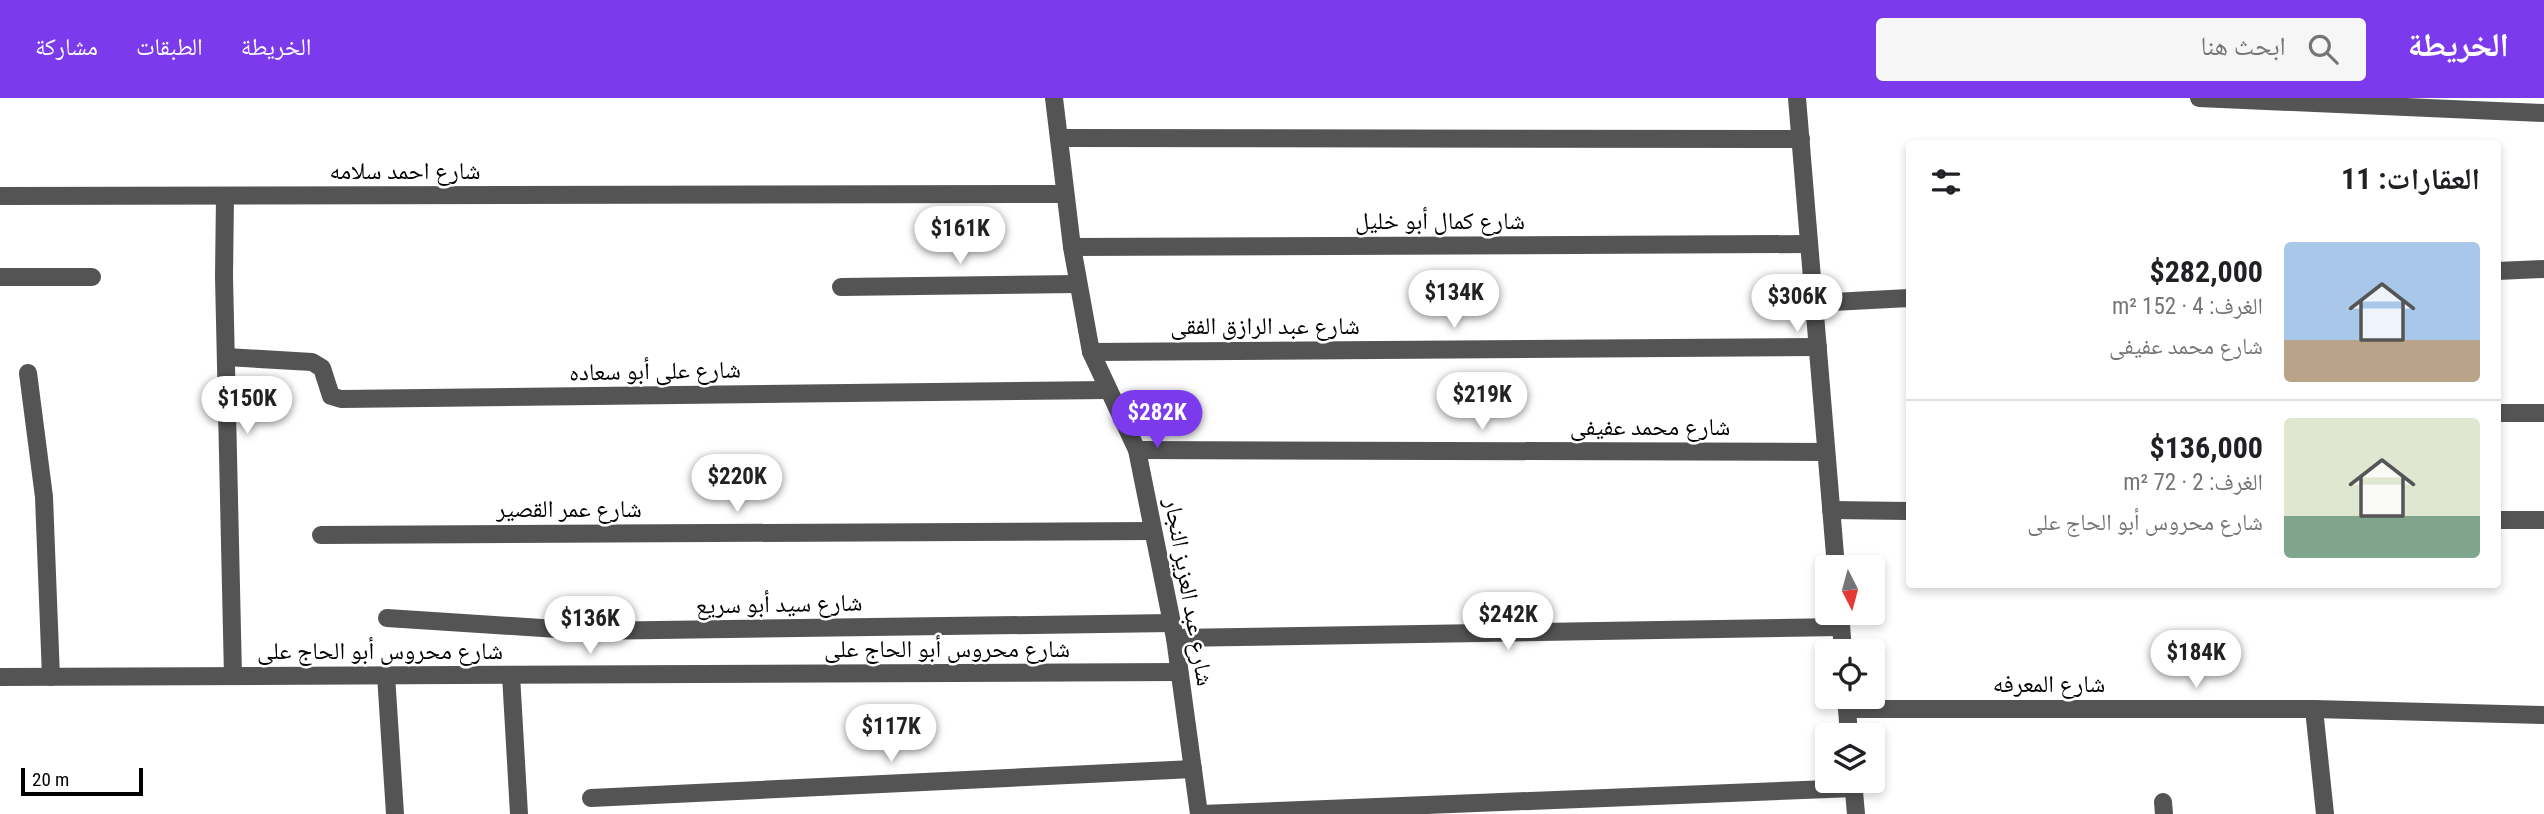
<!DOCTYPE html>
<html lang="ar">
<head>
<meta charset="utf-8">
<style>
  :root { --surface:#fff; --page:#f6f6f6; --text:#202124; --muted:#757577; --line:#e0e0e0; --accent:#7c3aed }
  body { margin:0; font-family:"Roboto Condensed","Noto Naskh Arabic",sans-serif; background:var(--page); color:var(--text); direction:rtl; height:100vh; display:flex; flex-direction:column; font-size:26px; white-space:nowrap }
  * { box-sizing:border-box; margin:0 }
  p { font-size:23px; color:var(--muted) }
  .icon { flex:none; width:38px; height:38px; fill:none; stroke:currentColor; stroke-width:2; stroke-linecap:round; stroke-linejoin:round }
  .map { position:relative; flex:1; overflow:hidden; direction:ltr }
  .sheet { position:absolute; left:1906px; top:42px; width:595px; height:448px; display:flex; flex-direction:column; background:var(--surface); border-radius:7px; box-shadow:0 4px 10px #0003; direction:rtl }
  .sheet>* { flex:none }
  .needle { width:46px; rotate:174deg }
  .tools { position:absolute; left:1815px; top:457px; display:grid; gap:14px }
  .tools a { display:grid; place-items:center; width:70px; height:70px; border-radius:7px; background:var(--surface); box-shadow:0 4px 10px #0003; font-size:35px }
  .scale { position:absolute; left:21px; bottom:18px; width:122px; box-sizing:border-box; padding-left:7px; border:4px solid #000; border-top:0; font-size:19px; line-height:24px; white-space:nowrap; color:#000; -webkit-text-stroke:5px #fff; paint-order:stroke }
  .price { position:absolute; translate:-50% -60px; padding:0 16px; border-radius:24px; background:#fff; color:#222; font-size:23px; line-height:46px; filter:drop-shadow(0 2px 4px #0008) }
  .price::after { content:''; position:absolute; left:50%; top:42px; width:21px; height:16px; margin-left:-10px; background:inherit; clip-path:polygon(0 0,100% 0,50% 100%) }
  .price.active { background:var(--accent); color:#fff }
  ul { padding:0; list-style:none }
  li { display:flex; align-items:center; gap:21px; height:175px; padding:0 21px }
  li+li { border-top:2px solid var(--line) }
  li span { display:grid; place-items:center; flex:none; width:196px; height:140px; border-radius:7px; color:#555 }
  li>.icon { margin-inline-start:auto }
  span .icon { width:84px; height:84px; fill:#fffc; stroke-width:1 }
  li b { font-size:30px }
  h2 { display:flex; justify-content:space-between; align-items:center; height:84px; padding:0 21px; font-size:30px }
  header { display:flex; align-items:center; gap:42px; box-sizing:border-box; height:98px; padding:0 35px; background:var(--accent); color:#fff }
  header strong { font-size:33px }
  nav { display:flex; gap:38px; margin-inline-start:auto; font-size:24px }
  .search { width:490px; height:63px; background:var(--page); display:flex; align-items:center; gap:18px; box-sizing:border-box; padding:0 24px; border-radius:7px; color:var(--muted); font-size:26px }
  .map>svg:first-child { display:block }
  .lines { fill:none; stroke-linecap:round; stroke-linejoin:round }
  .minor { stroke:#545454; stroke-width:18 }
  .labels { text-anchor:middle; stroke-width:5; stroke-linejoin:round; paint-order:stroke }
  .street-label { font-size:24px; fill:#000; stroke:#fff }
</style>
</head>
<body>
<header>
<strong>الخريطة</strong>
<div class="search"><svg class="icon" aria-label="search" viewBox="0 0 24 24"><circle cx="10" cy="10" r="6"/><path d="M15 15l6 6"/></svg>ابحث هنا</div>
<nav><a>الخريطة</a><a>الطبقات</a><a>مشاركة</a></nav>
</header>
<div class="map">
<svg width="2544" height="716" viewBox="0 0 2544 716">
  <rect width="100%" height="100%" fill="#fff"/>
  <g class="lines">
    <g class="minor">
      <path d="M1054,0L1072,149L1091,254L1137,352L1175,540L1199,716"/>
      <path d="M1797,0L1836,469"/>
      <path d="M2199,0L2544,15"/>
      <path d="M1059,40L1801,41"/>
      <path d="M0,98L1065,96"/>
      <path d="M225,98L224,179L233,578"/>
      <path d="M1072,149L1809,146"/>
      <path d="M2497,173L2544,171"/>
      <path d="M0,179H92"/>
      <path d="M841,189L1078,186"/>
      <path d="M1814,205L1909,200"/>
      <path d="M1091,254L1818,249"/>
      <path d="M226,259L312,264L322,270L331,298L341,301L1108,292"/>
      <path d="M28,275L44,399L51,579"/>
      <path d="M2497,315H2544"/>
      <path d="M1137,352L1826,354"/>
      <path d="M1831,412L1909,413"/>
      <path d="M2497,422H2544"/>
      <path d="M321,437L1153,433"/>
      <path d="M1840,514L1843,553"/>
      <path d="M387,520L588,533L1172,525"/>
      <path d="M1175,540L1841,529"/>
      <path d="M386,577L395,716"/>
      <path d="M511,577L519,716"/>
      <path d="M0,579L1179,574"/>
      <path d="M1846,598L1849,637"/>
      <path d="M1847,611H2314L2544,617"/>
      <path d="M2314,611L2325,716"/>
      <path d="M1853,682L1856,716"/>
      <path d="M591,700L1193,671"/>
      <path d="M2163,704L2164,716"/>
      <path d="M1201,716L1854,690"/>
    </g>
  </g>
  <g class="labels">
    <g class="street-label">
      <text x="405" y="81">شارع احمد سلامه</text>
      <text x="1440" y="131">شارع كمال أبو خليل</text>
      <text x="1265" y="236">شارع عبد الرازق الفقى</text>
      <text transform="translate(655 273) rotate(-1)" y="8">شارع على أبو سعاده</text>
      <text x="1650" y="337">شارع محمد عفيفى</text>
      <text x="569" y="419">شارع عمر القصير</text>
      <text transform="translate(1189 494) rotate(80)" y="8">شارع عبد العزيز النجار</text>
      <text transform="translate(779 506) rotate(-1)" y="8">شارع سيد أبو سريع</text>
      <text x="947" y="559">شارع محروس أبو الحاج على</text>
      <text x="380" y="561">شارع محروس أبو الحاج على</text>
      <text x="2049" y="594">شارع المعرفه</text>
    </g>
  </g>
</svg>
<div class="tools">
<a><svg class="needle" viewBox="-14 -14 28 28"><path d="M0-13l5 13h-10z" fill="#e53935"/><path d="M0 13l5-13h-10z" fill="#757577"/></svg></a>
<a><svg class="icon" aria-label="locate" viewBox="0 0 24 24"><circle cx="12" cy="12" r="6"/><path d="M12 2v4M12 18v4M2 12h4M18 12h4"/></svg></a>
<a><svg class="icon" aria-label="layers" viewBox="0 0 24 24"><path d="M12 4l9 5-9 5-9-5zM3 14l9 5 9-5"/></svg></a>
</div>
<div class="scale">20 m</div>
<b class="price" style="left:960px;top:168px">$161K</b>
<b class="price" style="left:1454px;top:232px">$134K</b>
<b class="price" style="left:1797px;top:236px">$306K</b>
<b class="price" style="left:1482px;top:334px">$219K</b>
<b class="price" style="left:247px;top:338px">$150K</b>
<b class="price active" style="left:1157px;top:352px">$282K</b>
<b class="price" style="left:737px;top:416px">$220K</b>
<b class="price" style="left:1508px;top:554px">$242K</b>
<b class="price" style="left:590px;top:558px">$136K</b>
<b class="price" style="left:2196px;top:592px">$184K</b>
<b class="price" style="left:891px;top:666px">$117K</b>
<section class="sheet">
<h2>العقارات: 11<svg class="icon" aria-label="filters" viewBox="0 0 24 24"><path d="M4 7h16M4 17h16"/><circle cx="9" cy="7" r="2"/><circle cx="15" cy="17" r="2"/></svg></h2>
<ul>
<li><span style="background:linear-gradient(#a9c7e8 70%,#b9a48a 0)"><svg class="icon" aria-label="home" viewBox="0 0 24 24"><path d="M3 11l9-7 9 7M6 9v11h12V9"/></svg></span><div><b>$282,000</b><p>الغرف: 4 · 152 m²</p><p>شارع محمد عفيفى</p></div></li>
<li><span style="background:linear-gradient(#dfe7d0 70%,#7fa58c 0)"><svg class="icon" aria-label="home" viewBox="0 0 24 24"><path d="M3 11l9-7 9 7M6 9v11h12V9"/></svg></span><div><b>$136,000</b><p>الغرف: 2 · 72 m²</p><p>شارع محروس أبو الحاج على</p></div></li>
</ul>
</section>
</div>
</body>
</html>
